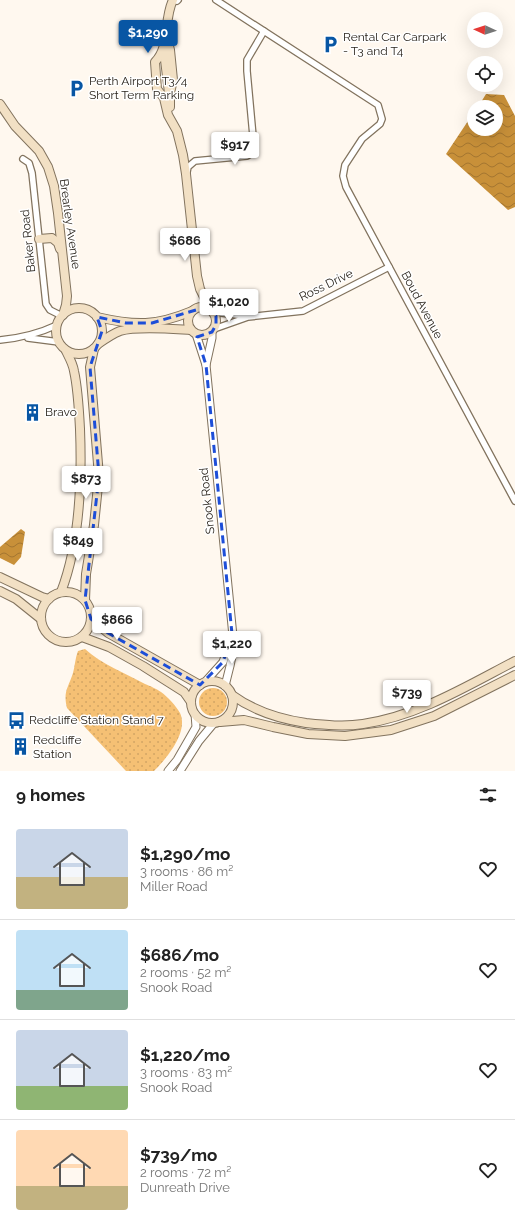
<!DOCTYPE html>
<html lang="en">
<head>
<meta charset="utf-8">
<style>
  :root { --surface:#fff; --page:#f6f6f6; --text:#222; --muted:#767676; --line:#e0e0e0; --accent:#0856a4 }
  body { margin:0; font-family:Raleway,sans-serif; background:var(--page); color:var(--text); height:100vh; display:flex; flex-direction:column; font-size:15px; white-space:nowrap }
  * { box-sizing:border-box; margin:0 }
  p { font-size:13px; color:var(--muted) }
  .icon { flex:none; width:22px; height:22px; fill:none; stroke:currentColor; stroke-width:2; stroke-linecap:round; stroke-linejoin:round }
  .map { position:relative; height:771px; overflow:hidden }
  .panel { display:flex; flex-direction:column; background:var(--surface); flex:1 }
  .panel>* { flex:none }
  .needle { width:26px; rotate:273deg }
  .tools { position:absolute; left:467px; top:12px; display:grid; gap:8px }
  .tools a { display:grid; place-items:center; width:36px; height:36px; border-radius:50%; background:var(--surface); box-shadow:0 4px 16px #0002; font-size:20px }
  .price { position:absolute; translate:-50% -34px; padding:0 9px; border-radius:4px; background:#fff; color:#222; font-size:13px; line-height:26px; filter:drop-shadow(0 1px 2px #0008) }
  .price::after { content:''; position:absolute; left:50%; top:24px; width:12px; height:9px; margin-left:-6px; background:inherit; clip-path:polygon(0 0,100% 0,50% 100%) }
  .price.selected { background:var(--accent); color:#fff }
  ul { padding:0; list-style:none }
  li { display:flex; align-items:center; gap:12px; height:100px; padding:0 16px }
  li+li { border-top:1px solid var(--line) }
  li span { display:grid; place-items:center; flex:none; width:112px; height:80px; border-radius:4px; color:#555 }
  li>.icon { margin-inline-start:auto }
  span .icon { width:48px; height:48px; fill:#fffc; stroke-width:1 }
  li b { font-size:17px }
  h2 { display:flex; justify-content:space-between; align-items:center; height:48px; padding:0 16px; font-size:17px }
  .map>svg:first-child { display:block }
  .grass { fill:url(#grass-dots) }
  .water { fill:url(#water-waves) }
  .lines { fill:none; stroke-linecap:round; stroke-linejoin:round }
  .minor-casing { stroke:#82735e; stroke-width:8 }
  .tertiary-casing { stroke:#82735e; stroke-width:9 }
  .secondary-casing { stroke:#82735e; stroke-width:10 }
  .minor { stroke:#fff; stroke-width:5.5 }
  .tertiary { stroke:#fff; stroke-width:7 }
  .secondary { stroke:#f2e0c4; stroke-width:8 }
  .marked { fill:none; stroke:#1d4ed8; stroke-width:3; stroke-dasharray:8 5; stroke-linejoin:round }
  .labels { text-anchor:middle; stroke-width:3; stroke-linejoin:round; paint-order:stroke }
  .poi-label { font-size:12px; fill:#2a241c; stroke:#fff; text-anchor:start }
  .street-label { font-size:12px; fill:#2a241c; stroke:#fff }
</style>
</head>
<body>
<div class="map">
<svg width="515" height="771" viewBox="0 0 515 771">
  <defs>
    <pattern id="grass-dots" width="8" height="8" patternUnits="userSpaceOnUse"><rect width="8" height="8" fill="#f5c074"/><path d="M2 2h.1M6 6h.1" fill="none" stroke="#d2a564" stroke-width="1.8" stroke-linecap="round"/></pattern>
    <pattern id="water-waves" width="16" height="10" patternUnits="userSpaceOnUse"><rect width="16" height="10" fill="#c89039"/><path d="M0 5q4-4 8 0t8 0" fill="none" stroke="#a3752f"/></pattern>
  </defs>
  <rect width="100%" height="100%" fill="#fff8ef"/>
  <g class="grass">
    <path d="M85,649C101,664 125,673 145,684C150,686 157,689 161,692C168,697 176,706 180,713C189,732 166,759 154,771H126L67,708C63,692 68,688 73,673C75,666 75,659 78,651Z"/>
    <circle cx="213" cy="702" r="14"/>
  </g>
  <g class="water">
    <path d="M486,94L504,95L515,116V207L508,210L446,154L474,112V129H496V107H478Z"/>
    <path d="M21,529L25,532L21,557L14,565L0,558V547Z"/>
  </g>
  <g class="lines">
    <defs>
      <g id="minor">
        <path d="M216,0L378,105L382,119L380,124L362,139L345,165L343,176L346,187L515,501"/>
        <path d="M177,1L178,0"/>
        <path d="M23,159L29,163L32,173L46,304L50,310L62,316"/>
        <path d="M187,172L188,167L195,161L247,156L252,153L254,147L247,71V60L264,31"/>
        <path d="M213,312L245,316"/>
        <path d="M214,329L248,317L303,311L389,267"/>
        <path d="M28,338L59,342"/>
        <path d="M0,340C21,338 38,334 57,325"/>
      </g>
      <g id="tertiary">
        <path d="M196,334L206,365L234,646L230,666L225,686"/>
        <path d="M206,365L212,338V332"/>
        <path d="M205,682L223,662L231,639"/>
        <path d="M168,771L177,760L196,727L195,714"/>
        <path d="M180,771L199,741L214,723"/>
      </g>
      <g id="secondary">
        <path d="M173,0C163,20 171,45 155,62L157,89L164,98L168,115L177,131L183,155L186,174L197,276L200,289L210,309"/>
        <path d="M167,38L170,50L173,80L170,93V107"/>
        <path d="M168,49L165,60L169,93"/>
        <path d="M0,104L15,126L39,151L48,167L54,186L58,213L67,296L66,305L63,315"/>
        <path d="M39,239L52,238L58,243L60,249"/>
        <circle cx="202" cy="321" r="14"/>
        <circle cx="79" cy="331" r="23"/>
        <path d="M97,317C136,326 156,326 192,311"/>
        <path d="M98,344C105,339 112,334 120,331C137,326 172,329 191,330"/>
        <path d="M0,577L42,597L49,599"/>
        <path d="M0,591L16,599L41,619"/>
        <circle cx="66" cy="617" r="25"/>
        <path d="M61,592C80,543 82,480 80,429C79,409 78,389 74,371C73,364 69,357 66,351"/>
        <path d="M85,600L86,574L94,525L99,476L90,367L94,349"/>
        <path d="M91,619L108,633L200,685"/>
        <path d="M82,637L109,647L143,666L184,692L191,702"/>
        <circle cx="212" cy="702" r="21"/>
        <path d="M232,695C254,711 279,719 306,723C325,725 344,727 363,724C418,716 467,686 515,661"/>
        <path d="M220,722L244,720L273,727L308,734L345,736L391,730L434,716L515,675"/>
      </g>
    </defs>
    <use href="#minor" class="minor-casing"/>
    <use href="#tertiary" class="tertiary-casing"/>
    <use href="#secondary" class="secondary-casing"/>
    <use href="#minor" class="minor"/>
    <use href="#tertiary" class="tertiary"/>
    <use href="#secondary" class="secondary"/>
  </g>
  <path class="marked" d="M206,307L216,316V325L212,332L197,337L206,365L232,634L223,662L200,685L108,633L91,619L85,600L99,476L90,367L102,331L97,317L126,323H152Z"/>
  <defs>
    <symbol id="parking-bare" viewBox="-9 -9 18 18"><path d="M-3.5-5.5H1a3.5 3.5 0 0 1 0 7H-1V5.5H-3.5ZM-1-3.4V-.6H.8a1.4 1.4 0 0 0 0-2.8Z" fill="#0856a4" stroke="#fff" stroke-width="2.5" paint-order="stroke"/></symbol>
    <symbol id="building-bare" viewBox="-9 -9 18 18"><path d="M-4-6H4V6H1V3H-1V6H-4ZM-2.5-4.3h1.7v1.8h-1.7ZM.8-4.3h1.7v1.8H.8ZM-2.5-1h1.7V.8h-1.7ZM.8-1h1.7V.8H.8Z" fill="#0856a4" stroke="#fff" stroke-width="2.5" paint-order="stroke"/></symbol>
    <symbol id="bus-bare" viewBox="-9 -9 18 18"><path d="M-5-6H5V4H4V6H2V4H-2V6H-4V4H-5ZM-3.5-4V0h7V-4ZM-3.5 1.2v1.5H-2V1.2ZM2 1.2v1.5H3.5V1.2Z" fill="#0856a4" stroke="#fff" stroke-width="2.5" paint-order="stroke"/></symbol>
  </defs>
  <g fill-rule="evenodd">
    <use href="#parking-bare" x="318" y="32" width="25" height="25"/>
    <use href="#parking-bare" x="64" y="76" width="25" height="25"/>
    <use href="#building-bare" x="20" y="400" width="25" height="25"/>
    <use href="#bus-bare" x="4" y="708" width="25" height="25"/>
    <use href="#building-bare" x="8" y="734" width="25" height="25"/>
  </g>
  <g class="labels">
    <g class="poi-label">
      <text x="343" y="41">Rental Car Carpark<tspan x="343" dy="14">- T3 and T4</tspan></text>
      <text x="89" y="85">Perth Airport T3/4<tspan x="89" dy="14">Short Term Parking</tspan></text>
      <text x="45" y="416">Bravo</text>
      <text x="29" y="724">Redcliffe Station Stand 7</text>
      <text x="33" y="744">Redcliffe<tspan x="33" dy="14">Station</tspan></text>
    </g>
    <g class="street-label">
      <text transform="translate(70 224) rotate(82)" y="4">Brearley Avenue</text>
      <text transform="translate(28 241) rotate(-96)" y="4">Baker Road</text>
      <text transform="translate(326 285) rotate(-26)" y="4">Ross Drive</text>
      <text transform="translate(422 305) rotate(62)" y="4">Boud Avenue</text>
      <text transform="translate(207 501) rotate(-96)" y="4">Snook Road</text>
    </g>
  </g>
</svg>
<div class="tools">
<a><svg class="needle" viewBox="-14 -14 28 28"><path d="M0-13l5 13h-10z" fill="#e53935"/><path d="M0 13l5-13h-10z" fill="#767676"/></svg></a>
<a><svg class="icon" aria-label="locate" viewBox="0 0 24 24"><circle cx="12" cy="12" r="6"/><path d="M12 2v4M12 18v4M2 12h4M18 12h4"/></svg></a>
<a><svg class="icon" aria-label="layers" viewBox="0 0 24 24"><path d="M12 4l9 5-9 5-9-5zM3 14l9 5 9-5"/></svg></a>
</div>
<b class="price selected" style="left:148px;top:54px">$1,290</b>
<b class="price" style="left:235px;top:166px">$917</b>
<b class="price" style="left:185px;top:262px">$686</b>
<b class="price" style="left:229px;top:323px">$1,020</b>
<b class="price" style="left:86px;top:500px">$873</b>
<b class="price" style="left:78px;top:562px">$849</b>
<b class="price" style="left:117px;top:641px">$866</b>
<b class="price" style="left:232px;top:665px">$1,220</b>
<b class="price" style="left:407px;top:714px">$739</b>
</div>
<section class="panel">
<h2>9 homes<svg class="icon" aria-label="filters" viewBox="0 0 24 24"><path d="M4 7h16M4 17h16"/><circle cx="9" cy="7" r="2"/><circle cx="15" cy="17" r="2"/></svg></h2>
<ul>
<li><span style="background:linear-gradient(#c9d6e8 60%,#c2b280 0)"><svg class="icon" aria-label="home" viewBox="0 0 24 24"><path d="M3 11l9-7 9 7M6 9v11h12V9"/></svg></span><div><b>$1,290/mo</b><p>3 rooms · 86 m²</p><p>Miller Road</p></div><svg class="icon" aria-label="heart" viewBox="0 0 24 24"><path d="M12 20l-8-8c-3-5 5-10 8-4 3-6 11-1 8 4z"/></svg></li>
<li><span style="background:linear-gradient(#bfe0f5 75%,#7fa58c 0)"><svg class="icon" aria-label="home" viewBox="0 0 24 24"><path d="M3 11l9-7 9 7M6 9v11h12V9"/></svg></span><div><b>$686/mo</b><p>2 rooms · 52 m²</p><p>Snook Road</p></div><svg class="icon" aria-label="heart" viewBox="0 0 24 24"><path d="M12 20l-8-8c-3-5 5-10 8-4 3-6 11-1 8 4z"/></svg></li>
<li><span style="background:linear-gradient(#c9d6e8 70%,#8fb573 0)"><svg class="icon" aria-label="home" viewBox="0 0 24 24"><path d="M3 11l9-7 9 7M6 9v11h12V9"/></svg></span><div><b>$1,220/mo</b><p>3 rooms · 83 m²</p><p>Snook Road</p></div><svg class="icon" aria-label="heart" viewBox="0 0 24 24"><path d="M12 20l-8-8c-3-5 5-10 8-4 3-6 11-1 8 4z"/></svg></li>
<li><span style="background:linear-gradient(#ffd9b3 70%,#c2b280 0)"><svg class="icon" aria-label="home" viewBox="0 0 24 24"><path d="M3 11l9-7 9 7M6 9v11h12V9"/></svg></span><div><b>$739/mo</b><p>2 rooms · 72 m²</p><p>Dunreath Drive</p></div><svg class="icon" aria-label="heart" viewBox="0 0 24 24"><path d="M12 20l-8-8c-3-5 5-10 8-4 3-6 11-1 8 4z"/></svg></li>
</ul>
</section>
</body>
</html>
